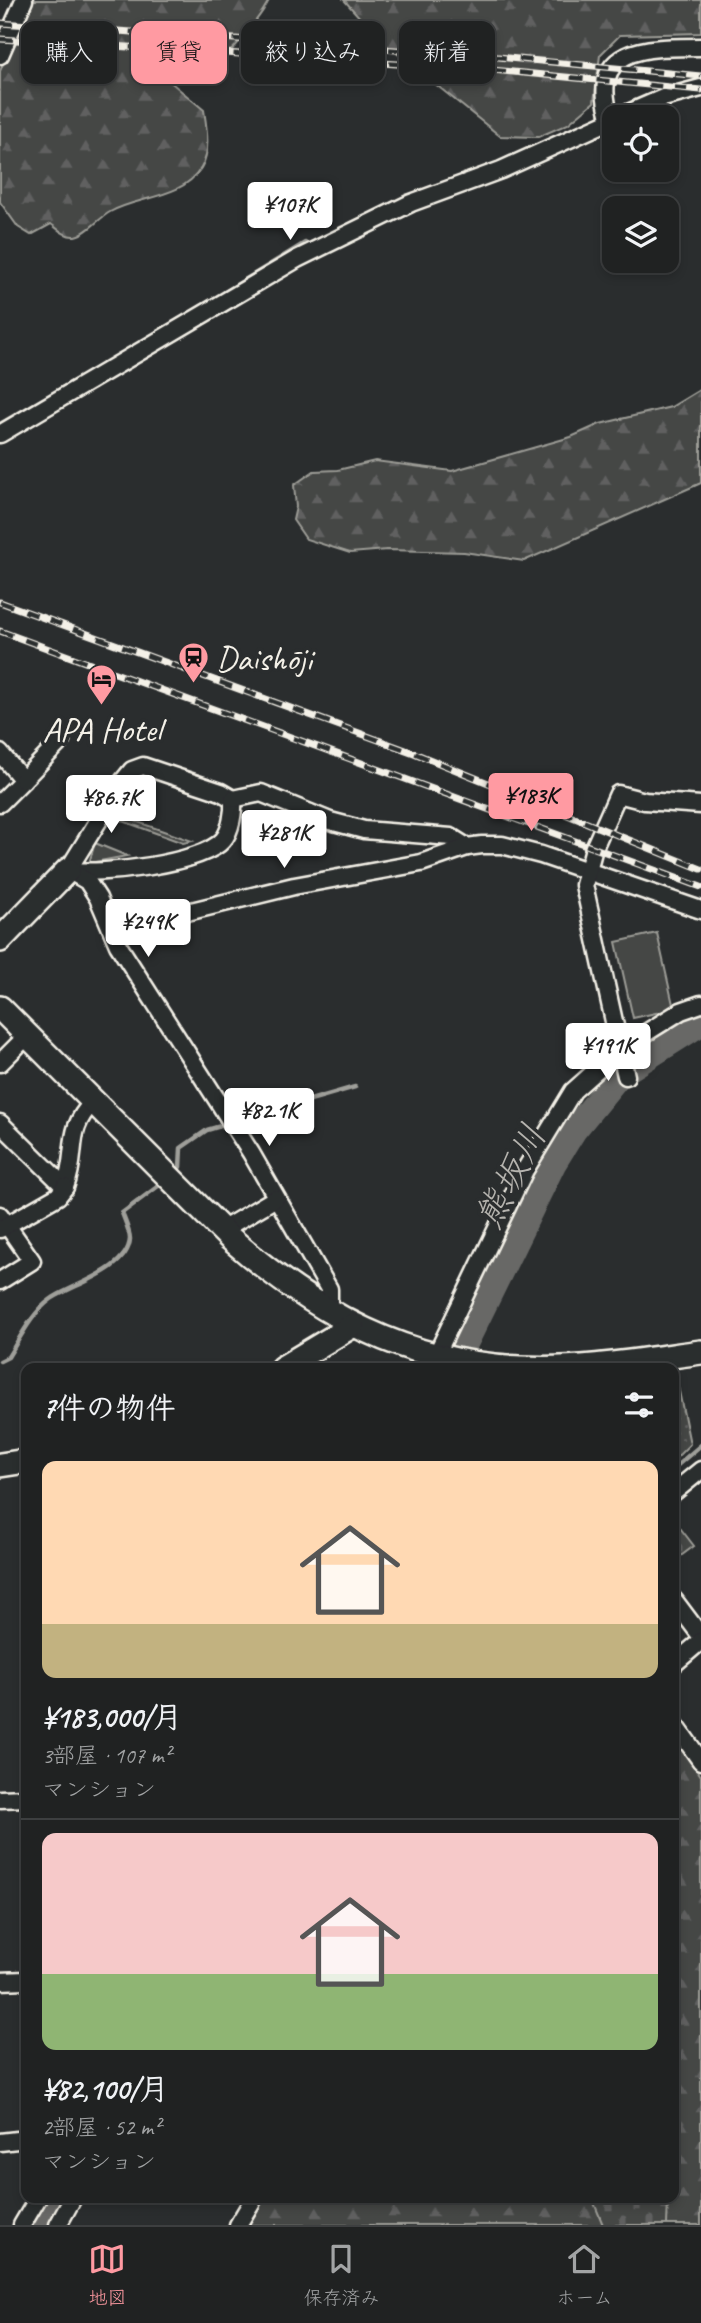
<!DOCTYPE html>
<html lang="ja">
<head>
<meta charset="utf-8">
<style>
  :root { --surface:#202222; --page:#2d2f2f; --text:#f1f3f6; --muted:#a2a4a5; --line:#3d3f40; --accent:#ff9aa2 }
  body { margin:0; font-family:Caveat,"Klee One",sans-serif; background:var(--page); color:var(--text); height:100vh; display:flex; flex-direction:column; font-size:26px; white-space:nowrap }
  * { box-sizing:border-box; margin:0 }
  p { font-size:23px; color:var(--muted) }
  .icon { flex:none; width:38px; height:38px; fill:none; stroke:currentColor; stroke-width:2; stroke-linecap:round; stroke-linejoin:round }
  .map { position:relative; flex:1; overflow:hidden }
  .sheet { position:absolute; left:21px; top:1363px; width:658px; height:840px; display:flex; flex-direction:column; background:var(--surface); border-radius:14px; box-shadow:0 4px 10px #0003,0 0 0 2px var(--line) }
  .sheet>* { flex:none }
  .hud { position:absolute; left:21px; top:21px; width:660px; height:63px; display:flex; gap:14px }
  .tools { position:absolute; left:602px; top:105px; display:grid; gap:14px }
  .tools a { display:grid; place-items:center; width:77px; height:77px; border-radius:14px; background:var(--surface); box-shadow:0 4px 10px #0003,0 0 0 2px var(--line); font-size:35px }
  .price { position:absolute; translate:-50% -60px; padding:0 16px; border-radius:7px; background:#fff; color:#222; font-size:23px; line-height:46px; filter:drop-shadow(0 2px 4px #0008) }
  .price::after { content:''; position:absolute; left:50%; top:42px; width:21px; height:16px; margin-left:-10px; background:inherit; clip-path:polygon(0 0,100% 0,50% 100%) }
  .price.active { background:var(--accent); color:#111 }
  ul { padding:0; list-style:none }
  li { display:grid; align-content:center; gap:14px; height:371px; padding:0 21px }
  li+li { border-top:2px solid var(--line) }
  li span { display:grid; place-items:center; height:217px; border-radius:14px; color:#555 }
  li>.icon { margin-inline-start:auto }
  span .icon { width:126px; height:126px; fill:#fffc; stroke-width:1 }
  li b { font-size:30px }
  h2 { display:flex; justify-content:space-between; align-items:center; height:84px; padding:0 21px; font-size:30px }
  .chip { padding:0 24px; border-radius:14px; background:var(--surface); box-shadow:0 4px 10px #0003,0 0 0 2px var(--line); font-size:24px; line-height:63px }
  .chip.active { background:var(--accent); color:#111 }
  .menu { display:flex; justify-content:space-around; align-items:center; height:98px; border-top:2px solid var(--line); background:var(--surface); font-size:19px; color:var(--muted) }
  .menu a { display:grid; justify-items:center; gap:4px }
  .menu .active { color:var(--accent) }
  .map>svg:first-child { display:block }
  .grass { fill:#444645; stroke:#9c9c96; stroke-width:2 }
  .forest { fill:url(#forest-firs); stroke:#9c9c96; stroke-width:2 }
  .cemetery { fill:url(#cemetery-stones); stroke:#9c9c96; stroke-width:2 }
  .park { fill:url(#park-dots); stroke:#9c9c96; stroke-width:2 }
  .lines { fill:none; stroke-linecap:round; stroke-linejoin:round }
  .stream { stroke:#9f9f9a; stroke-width:4.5 }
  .river { stroke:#676866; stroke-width:26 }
  .street-casing { stroke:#f4f1e8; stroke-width:21 }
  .secondary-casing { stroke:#f4f1e8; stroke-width:28 }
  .street { stroke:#2a2d2e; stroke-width:16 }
  .secondary { stroke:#2a2d2e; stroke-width:23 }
  .rail-casing { stroke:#f4f1e8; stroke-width:7 }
  .rail { stroke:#2a2d2e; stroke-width:4.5; stroke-dasharray:13; stroke-linecap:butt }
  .labels { text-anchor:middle; stroke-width:7; stroke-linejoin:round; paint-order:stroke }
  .poi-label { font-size:35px; fill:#f4f1e8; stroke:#2a2d2e; text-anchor:start }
  .water-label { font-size:37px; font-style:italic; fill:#b5b3ae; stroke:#2a2d2e }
</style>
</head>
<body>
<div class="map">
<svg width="701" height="2225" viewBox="0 0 701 2225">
  <defs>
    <pattern id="forest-firs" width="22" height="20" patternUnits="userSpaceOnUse" patternTransform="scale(1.75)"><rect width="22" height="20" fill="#444645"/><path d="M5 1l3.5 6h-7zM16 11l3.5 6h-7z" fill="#606160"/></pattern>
    <pattern id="cemetery-stones" width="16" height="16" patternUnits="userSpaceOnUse" patternTransform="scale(1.75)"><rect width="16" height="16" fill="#444645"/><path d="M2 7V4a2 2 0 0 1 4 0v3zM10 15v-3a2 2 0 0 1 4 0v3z" fill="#606160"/></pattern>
    <pattern id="park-dots" width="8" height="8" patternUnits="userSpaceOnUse" patternTransform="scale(1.75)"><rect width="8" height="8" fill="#444645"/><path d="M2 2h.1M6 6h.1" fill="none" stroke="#606160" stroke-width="1.8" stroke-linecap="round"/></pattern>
  </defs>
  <rect width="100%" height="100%" fill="#2a2d2e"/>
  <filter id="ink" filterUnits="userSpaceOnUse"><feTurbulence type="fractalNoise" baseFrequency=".0143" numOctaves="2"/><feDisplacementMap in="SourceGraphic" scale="14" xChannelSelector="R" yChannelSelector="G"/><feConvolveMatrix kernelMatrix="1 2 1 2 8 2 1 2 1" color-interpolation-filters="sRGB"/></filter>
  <g filter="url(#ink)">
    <g class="grass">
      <path d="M115,814L192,841L183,843L112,817Z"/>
      <path d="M95,843L127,856L89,863Z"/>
      <path d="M657,933L674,1009L633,1018L616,942Z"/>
    </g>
    <g class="forest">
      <path d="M29,0H269C263,13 255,21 247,32C227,60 216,64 181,59L171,68L168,80L204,110C207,129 211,152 201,168C182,199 138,196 110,212C99,218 87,234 75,236C65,237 58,229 51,224L31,235L18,227L0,202V71Z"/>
      <path d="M344,0H701V33L620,35L600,55L594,102L568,124L538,137L500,136L379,39Z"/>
      <path d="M701,389V483L524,561L464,552L387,550L350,553L306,539L293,520L296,507L294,485L314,471L338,470L375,461L452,471L571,437L600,424L671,407Z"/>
      <path d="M674,1734L701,1776V2225H245L261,2198H674Z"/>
    </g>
    <g class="cemetery">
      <path d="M674,1520L694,1546L674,1561Z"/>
      <path d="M592,2198H668L667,2225H603Z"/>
    </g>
    <path class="park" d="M675,1372L690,1444L674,1460V1373Z"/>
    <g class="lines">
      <g class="stream">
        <path d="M225,292L305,243"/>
        <path d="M0,424L79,378"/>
        <path d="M174,1173L180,1167L181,1148L207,1130L355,1087"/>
        <path d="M0,1361L8,1357C20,1338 32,1313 50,1300C70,1285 128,1271 130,1239C130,1232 125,1221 122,1213L165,1181"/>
        <path d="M674,1468L701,1445"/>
      </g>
      <g class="river">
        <path d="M453,1368L553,1164L574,1130L619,1075L701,1023"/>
        <path d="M42,2225L57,2198"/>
      </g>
      <defs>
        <g id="street">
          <path d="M0,55L24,0"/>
          <path d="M619,117L663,98L701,88"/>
          <path d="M611,120C587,47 644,47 701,47"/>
          <path d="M0,434L297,259L411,203L501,170L614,119"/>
          <path d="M0,753L23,780L0,803"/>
          <path d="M143,766L221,792L233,799C234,811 231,831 223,840C202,864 99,876 68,870L123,781L132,770Z"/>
          <path d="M23,780L61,741"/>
          <path d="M233,799L261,793L330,821L364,830L451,837L467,847"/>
          <path d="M68,870L87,881L98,898L118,945L251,1153L329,1289V1313"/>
          <path d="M113,930L294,886L421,863L467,847L482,845H502L541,855L701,910"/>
          <path d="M0,1063L27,1036"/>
          <path d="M626,1076L584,885L594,848L618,794L645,801L701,805"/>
          <path d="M0,1123L65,1187C79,1150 64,1132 93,1102"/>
          <path d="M0,1215L32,1261L0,1281"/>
          <path d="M0,1229L58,1196L65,1187"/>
          <path d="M222,1230L276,1198"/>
          <path d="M430,1368L525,1170L573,1091L620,1049L681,1011L701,1004"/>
          <path d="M674,1492L701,1470"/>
          <path d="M674,1600L701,1636"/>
          <path d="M674,1664L701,1641"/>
          <path d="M674,1723L701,1761"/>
          <path d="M0,1799L26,1798"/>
          <path d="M0,1981L26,1980"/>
          <path d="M0,2142L26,2139"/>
          <path d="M22,2225L38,2198"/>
          <path d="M58,2225L73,2198"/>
          <path d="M238,2225L254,2198"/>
        </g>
        <g id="secondary">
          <path d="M0,940L68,870"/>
          <path d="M0,1008L231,1239C317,1314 405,1363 521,1368C581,1371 642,1360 701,1352"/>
          <path d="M282,1368L352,1326"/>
          <path d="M0,1465L26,1461"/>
        </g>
      </defs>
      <use href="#street" class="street-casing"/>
      <use href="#secondary" class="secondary-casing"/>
      <use href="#street" class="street"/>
      <use href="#secondary" class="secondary"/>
      <defs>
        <g id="rail">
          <path d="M0,23L498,57L701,76"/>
          <path d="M0,39L493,70L701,90"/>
          <path d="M0,602L414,753L701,869"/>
          <path d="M0,631L701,887"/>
        </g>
      </defs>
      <use href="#rail" class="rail-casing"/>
      <use href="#rail" class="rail"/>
    </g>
  </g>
  <defs>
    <symbol id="station-pin" viewBox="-11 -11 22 30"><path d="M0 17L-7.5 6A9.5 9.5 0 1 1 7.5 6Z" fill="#ff9aa2" stroke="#2a2d2e"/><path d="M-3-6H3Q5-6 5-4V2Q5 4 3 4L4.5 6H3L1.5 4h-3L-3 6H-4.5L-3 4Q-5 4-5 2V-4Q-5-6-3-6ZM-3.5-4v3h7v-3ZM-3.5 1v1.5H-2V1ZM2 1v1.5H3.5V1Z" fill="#111"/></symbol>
    <symbol id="hotel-pin" viewBox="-11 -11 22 30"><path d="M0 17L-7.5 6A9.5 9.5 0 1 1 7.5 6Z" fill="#ff9aa2" stroke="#2a2d2e"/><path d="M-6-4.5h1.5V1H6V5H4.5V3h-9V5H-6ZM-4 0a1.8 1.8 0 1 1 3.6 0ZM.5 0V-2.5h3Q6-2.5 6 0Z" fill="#111"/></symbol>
  </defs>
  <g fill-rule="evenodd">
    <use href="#station-pin" x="176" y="640" width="35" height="47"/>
    <use href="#hotel-pin" x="84" y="662" width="35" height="47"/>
  </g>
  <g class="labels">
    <g class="poi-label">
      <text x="216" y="670">Daishōji</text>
      <text x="102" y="741" text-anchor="middle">APA Hotel</text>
    </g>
    <g class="water-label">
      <text transform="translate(510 1176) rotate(-63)" y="13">熊坂川</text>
    </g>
  </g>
</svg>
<div class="tools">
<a><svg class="icon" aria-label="locate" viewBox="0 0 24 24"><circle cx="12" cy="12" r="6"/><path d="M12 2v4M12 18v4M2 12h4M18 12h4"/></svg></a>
<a><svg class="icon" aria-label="layers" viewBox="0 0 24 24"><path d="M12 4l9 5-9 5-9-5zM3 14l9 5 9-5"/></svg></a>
</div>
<b class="price" style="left:290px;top:242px">¥107K</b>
<b class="price active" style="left:531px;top:833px">¥183K</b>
<b class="price" style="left:111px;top:835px">¥86.7K</b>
<b class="price" style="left:284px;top:870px">¥281K</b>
<b class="price" style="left:148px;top:959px">¥249K</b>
<b class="price" style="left:608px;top:1083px">¥191K</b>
<b class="price" style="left:269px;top:1148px">¥82.1K</b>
<div class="hud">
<a class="chip">購入</a>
<a class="chip active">賃貸</a>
<a class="chip">絞り込み</a>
<a class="chip">新着</a>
</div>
<section class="sheet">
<h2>7件の物件<svg class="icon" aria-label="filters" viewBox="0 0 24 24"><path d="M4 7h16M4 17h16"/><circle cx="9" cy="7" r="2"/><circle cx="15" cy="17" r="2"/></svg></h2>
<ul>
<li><span style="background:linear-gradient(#ffd9b3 75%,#c2b280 0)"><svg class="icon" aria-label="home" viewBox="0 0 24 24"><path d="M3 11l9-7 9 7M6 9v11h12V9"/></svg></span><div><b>¥183,000/月</b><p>3部屋 · 107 m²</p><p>マンション</p></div></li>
<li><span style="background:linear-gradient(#f6c9c9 65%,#8fb573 0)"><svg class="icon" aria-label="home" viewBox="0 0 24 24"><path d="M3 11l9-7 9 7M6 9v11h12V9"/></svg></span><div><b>¥82,100/月</b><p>2部屋 · 52 m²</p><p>マンション</p></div></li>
</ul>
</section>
</div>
<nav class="menu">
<a class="active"><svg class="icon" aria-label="map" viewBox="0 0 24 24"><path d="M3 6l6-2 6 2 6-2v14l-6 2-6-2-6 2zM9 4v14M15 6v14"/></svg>地図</a>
<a><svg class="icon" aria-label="saved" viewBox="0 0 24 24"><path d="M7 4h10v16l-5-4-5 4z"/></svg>保存済み</a>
<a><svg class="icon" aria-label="home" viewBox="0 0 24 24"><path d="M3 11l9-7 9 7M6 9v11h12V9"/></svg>ホーム</a>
</nav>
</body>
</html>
